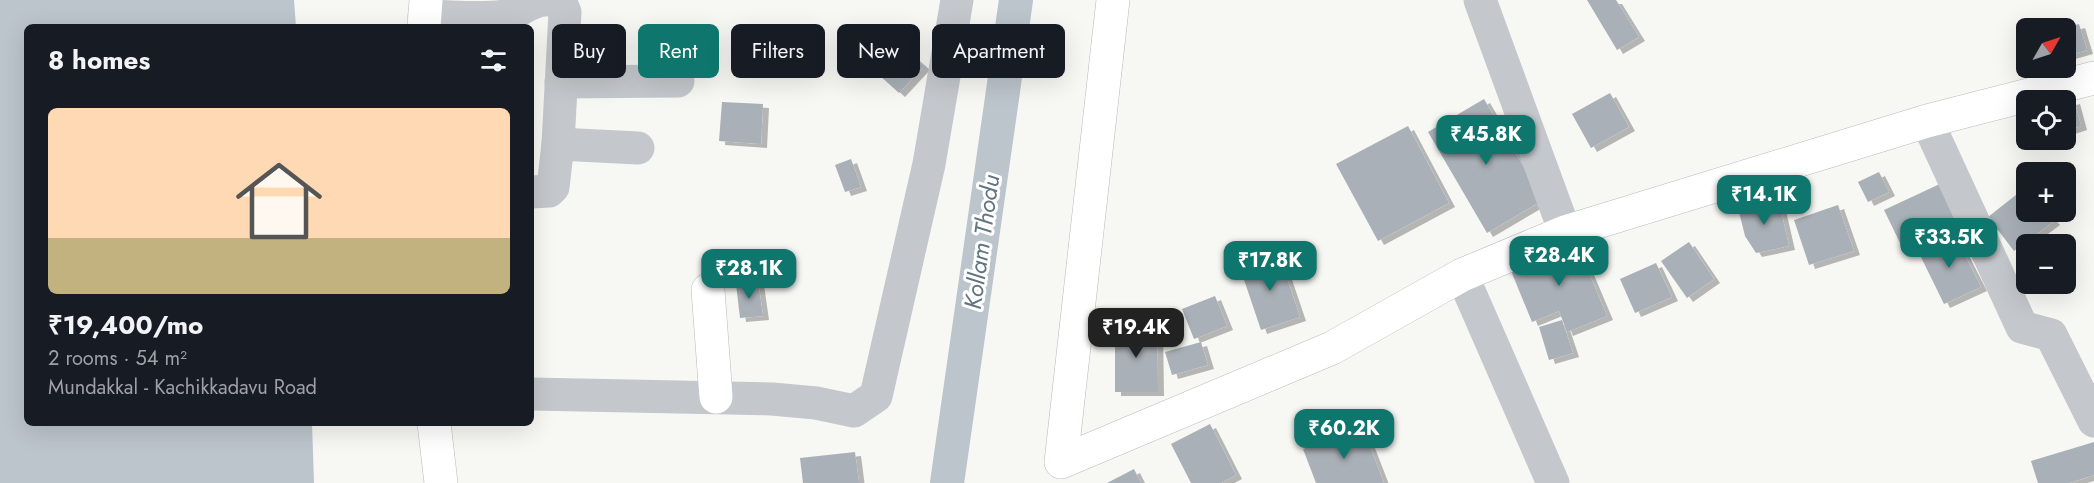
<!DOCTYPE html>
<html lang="en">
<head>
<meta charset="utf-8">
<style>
  :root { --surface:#171b24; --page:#242831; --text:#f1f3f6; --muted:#9ea1a6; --accent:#0f766e }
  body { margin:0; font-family:Jost,sans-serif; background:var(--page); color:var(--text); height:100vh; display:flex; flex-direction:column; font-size:22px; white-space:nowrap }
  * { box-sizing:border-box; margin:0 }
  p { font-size:20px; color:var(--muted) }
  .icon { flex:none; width:33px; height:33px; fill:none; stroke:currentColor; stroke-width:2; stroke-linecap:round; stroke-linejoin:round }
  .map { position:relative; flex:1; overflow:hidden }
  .drawer { position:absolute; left:24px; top:24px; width:510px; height:402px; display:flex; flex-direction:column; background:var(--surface); border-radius:9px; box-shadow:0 6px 24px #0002 }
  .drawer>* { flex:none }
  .hud { position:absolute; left:552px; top:24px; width:570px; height:54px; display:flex; gap:12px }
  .needle { width:39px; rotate:51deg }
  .fabs { position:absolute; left:2016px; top:18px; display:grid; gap:12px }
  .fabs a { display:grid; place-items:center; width:60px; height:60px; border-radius:9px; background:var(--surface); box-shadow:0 6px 24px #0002; font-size:30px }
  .price { position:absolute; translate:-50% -51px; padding:0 14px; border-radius:12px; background:var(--accent); color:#fff; font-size:20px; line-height:39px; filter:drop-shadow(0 2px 3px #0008) }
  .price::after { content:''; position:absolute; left:50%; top:36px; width:18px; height:14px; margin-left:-9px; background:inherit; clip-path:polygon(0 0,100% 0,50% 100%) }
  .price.current { background:#222; color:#fff }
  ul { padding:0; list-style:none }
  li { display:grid; align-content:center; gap:12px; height:318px; padding:0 24px }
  li span { display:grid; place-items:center; height:186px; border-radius:9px; color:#555 }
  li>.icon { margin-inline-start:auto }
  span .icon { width:108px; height:108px; fill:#fffc; stroke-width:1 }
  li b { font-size:26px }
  h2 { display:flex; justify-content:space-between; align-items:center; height:72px; padding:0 24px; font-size:26px }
  .pill { padding:0 21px; border-radius:9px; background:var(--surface); box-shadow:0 6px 24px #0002; font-size:21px; line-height:54px }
  .pill.current { background:var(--accent); color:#fff }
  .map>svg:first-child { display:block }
  .water { fill:#bcc5cb }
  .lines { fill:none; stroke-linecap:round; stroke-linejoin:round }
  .canal { stroke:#bcc5cb; stroke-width:34 }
  .building { fill:#a9b0b7; filter:url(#shadow) }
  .secondary-casing { stroke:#b6bbc0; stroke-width:34 }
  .street { stroke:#c4c7cb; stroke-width:33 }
  .secondary { stroke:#fff; stroke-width:33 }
  .labels { text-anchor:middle; stroke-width:6; stroke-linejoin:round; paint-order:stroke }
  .water-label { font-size:24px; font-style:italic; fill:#617581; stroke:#fff }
</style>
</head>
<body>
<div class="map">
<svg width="2094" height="483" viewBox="0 0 2094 483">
  <defs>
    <filter id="shadow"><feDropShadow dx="6" dy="4" stdDeviation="0" flood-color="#0004"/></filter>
  </defs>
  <rect width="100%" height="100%" fill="#f7f7f4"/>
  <path class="water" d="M0,0H294L296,27H27V423H312L314,483H0Z"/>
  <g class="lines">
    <path class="canal" d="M947,483L1016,0"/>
  </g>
  <g class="building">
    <path d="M1587,0H1616L1639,37L1617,50Z"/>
    <path d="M2079,24L2087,50L2066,56V28Z"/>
    <path d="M894,39L924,66L899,93L869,66Z"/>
    <path d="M1610,93L1629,127L1591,148L1572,114Z"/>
    <path d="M1484,99L1543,200L1487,233L1428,132Z"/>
    <path d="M2074,100L2081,126L2066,131V102Z"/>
    <path d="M722,102L763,104L761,144L719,141Z"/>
    <path d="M1408,126L1449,203L1378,241L1336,164Z"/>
    <path d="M851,159L861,187L845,192L835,165Z"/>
    <path d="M1879,172L1889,192L1868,202L1858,182Z"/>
    <path d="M1944,182L1962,221L1903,249L1884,210Z"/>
    <path d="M2026,187V212H2046L2054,221L2014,251L1988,217Z"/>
    <path d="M1778,198L1789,246L1756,253L1745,236L1738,208Z"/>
    <path d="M1838,205L1854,251L1809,265L1794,220Z"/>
    <path d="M1954,234L1981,287L1944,304L1918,251Z"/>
    <path d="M1575,240L1607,316L1567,332L1559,311L1532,322L1509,266Z"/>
    <path d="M1689,242L1714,279L1687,298L1661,261Z"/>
    <path d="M1279,255L1300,317L1261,330L1240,268Z"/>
    <path d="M1656,263L1672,297L1635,313L1620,279Z"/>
    <path d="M758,281L763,316L740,318L736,284Z"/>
    <path d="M1215,296L1227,326L1194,339L1182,309Z"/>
    <path d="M1562,320L1573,353L1549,360L1539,327Z"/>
    <path d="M1115,325H1157L1158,392H1115Z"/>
    <path d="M1201,342L1208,365L1172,375L1165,352Z"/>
    <path d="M1210,424L1236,475L1221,483H1191L1171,444Z"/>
    <path d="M1362,426L1384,483H1316L1303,449Z"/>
    <path d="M2094,442V475L2069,483H2038L2031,461Z"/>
    <path d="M855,452L859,483H803L800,458Z"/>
    <path d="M1134,469L1141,483H1107Z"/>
  </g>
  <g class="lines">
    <defs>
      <g id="secondary">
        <path d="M1113,0L1061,462L1332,348L1462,275L1565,232L1927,121L2094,78"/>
        <path d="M424,27L426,0"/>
        <path d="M708,290L716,397"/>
        <path d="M434,423L441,483"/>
      </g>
    </defs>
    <use href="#secondary" class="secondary-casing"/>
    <g class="street">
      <path d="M1480,0L1565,232"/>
      <path d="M424,16C450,16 479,20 505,16C519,13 529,1 544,0"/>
      <path d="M561,82L678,81"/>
      <path d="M1927,121L2022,327L2051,335L2094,421"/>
      <path d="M558,144L638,148"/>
      <path d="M531,192L549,191L553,187L558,144L565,12L560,1L550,0"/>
      <path d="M1462,275L1553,483"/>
      <path d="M531,394L772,399L816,403L854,411L876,396L929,164L957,0"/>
    </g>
    <use href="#secondary" class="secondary"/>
  </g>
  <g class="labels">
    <g class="water-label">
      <text transform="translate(982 242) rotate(-82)" y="8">Kollam Thodu</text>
    </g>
  </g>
</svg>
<div class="fabs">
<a><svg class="needle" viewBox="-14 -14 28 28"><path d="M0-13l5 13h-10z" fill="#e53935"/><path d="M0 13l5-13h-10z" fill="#9ea1a6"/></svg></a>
<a><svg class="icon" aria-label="locate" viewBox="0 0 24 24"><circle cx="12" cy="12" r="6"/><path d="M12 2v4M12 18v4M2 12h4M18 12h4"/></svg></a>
<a>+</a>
<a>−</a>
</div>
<b class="price" style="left:1486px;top:166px">₹45.8K</b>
<b class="price" style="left:1764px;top:226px">₹14.1K</b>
<b class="price" style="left:1949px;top:269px">₹33.5K</b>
<b class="price" style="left:1559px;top:287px">₹28.4K</b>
<b class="price" style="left:1270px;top:292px">₹17.8K</b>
<b class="price" style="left:749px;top:300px">₹28.1K</b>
<b class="price current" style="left:1136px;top:359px">₹19.4K</b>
<b class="price" style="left:1344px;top:460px">₹60.2K</b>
<div class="hud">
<a class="pill">Buy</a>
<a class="pill current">Rent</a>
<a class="pill">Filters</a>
<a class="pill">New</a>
<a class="pill">Apartment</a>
</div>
<section class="drawer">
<h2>8 homes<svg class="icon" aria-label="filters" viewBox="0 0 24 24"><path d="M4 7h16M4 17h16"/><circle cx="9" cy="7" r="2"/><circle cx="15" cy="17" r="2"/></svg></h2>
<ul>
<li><span style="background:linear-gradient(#ffd9b3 70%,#c2b280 0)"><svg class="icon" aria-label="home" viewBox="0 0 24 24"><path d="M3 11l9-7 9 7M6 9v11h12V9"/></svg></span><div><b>₹19,400/mo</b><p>2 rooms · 54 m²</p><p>Mundakkal - Kachikkadavu Road</p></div></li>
</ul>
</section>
</div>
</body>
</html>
